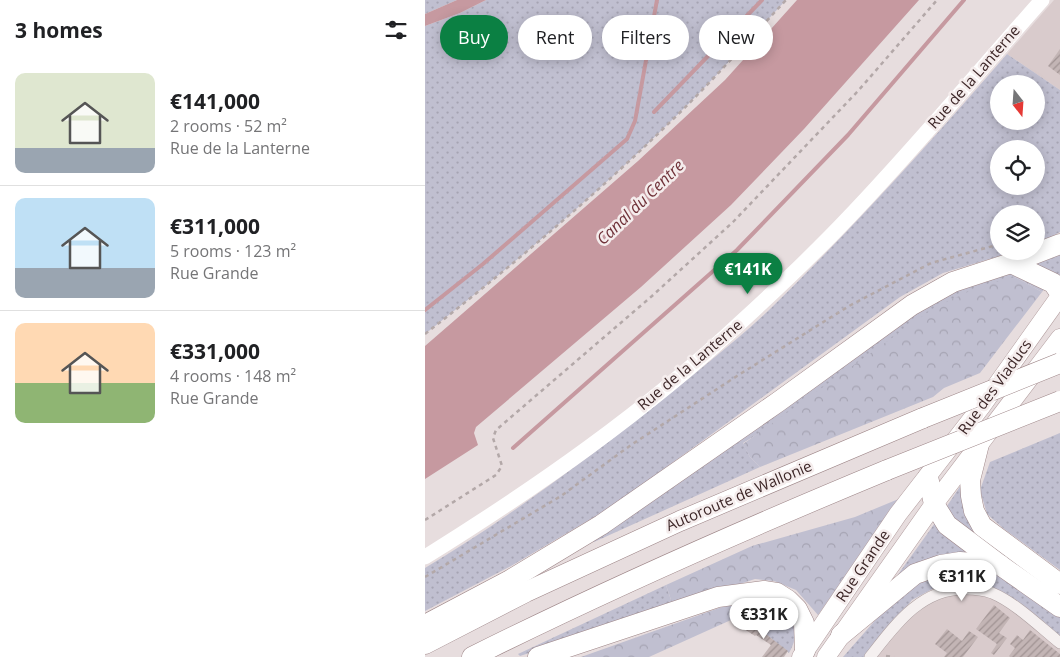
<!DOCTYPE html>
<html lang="en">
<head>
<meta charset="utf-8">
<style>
  :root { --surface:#fff; --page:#f2f2f2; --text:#202124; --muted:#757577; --line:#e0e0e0; --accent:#0b8043 }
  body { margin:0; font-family:"Open Sans",sans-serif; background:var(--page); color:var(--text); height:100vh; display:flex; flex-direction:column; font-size:19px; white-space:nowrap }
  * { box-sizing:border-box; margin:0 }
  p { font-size:16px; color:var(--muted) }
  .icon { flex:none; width:28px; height:28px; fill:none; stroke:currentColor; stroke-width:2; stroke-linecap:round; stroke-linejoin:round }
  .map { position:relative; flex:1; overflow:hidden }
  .panel { display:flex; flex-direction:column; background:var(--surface); width:425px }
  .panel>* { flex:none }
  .banner { position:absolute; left:15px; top:15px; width:475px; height:45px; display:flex; gap:10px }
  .needle { width:32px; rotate:163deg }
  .tools { position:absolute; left:565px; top:75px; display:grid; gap:10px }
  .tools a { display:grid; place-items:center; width:55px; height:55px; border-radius:50%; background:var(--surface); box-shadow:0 2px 12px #0003; font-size:25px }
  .price { position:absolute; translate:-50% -42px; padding:0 11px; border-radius:18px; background:#fff; color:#222; font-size:16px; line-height:32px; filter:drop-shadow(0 1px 2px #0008) }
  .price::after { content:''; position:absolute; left:50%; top:30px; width:15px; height:11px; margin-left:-8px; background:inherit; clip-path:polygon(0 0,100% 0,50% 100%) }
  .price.selected { background:var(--accent); color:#fff }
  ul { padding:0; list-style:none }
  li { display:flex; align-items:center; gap:15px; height:125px; padding:0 15px }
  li+li { border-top:1px solid var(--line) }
  li span { display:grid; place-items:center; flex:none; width:140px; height:100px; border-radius:10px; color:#555 }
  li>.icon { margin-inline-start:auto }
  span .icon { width:60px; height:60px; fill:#fffc; stroke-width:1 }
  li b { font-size:21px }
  h2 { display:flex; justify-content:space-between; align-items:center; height:60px; padding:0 15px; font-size:21px }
  .tag { padding:0 18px; border-radius:22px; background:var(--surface); box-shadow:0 2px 12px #0003; font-size:18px; line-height:45px }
  .tag.selected { background:var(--accent); color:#fff }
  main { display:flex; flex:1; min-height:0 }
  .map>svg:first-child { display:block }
  .built { fill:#d9cbcc }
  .grass { fill:url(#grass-dots); fill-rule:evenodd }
  .forest { fill:url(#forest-crowns) }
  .water { fill:#c699a0 }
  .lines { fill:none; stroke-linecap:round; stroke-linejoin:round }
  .stream { stroke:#c699a0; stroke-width:4 }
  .building { fill:url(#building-hatch) }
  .street-casing { stroke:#ad9fa0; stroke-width:12 }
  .primary-casing { stroke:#b29d9e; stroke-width:19 }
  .highway-casing { stroke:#9d8587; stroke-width:21 }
  .path { stroke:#b3a8a8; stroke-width:2.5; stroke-dasharray:4 4; stroke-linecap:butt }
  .street { stroke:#f5f0f0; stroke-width:11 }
  .secondary { stroke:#fff; stroke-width:15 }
  .primary { stroke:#fff; stroke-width:18 }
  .highway { stroke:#fff; stroke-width:20 }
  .highway-bridge-casing { stroke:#9d8587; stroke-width:21; stroke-linecap:butt }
  .highway-bridge { stroke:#fff; stroke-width:20 }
  .labels { text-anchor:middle; stroke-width:5; stroke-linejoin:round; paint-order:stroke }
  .street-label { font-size:15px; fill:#3d2728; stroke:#f5eded }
  .water-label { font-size:16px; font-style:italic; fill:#703239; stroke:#f5eded }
</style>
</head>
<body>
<main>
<section class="panel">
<h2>3 homes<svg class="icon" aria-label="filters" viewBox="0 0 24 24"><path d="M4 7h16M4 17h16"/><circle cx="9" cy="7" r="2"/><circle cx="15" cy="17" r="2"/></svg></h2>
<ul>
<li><span style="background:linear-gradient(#dfe7d0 75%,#9aa5b1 0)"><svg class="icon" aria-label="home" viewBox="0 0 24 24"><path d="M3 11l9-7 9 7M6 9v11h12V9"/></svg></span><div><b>€141,000</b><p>2 rooms · 52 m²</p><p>Rue de la Lanterne</p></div></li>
<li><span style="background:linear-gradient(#bfe0f5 70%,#9aa5b1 0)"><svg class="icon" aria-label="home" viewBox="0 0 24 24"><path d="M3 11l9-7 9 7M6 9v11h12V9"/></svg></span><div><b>€311,000</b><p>5 rooms · 123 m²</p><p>Rue Grande</p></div></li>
<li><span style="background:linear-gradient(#ffd9b3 60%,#8fb573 0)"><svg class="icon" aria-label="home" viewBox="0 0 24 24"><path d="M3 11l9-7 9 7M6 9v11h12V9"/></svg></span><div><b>€331,000</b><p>4 rooms · 148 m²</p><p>Rue Grande</p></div></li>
</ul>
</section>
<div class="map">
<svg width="635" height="657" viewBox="0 0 635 657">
  <defs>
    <pattern id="grass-dots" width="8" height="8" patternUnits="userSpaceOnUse" patternTransform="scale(1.25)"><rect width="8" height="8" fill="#c0bfd0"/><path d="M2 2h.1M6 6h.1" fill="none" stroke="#a6a4b3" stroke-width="1.8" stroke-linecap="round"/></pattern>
    <pattern id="forest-crowns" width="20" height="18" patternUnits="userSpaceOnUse" patternTransform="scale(1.25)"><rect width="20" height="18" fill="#c0bfd0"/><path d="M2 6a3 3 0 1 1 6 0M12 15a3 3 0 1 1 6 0" fill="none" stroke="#a6a4b3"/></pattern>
    <pattern id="building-hatch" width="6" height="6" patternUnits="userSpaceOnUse" patternTransform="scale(1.25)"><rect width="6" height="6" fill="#c3b5b5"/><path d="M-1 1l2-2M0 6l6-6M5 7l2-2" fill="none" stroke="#a09393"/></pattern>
  </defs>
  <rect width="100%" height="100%" fill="#e7ddde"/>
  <g class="built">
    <path d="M629,0H635V90L582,54Z"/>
    <path d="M518,591L567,593L635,643V657H445L488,607Z"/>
  </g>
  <g class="grass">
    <path d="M0,0H32L0,14Z"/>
    <path d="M61,0H361C321,43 283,86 241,126C165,200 83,269 0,334V26L35,13Z"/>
    <path d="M582,54L635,90V232L611,245V214H574V251H591L518,273L475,297L188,506L86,566L0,611V568C80,520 154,465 227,408C265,377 307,345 342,312C426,230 505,143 582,54ZM574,84H611V121H574ZM574,149H611V186H574Z"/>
    <path d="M635,254V282L605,264L626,258Z"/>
    <path d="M594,272L621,287L617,292L590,277L318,443L325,457L335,467L169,542L166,539L516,296L573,276Z"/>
    <path d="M635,433V570L579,529L562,514L555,490L565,462Z"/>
    <path d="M538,482L541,505L635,592V601L518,512Z"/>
    <path d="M510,523L556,557L469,580Z"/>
    <path d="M514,570L567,571L635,615V636L570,590L555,584L531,585L511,587L487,600L440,657H418L475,592Z"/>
    <path d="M241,585L248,606L95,656L93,654Z"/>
    <path d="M331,598C336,599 342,599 347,601C371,608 376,633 364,653L317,615Z"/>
  </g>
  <g class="forest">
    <path d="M590,277L617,292L555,373L519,388L508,397L335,467L325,457L318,444L509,308L553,287Z"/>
    <path d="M476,498L393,615L371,590L349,581L330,579L248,606L241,585L327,546L430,517Z"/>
    <path d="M331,598L317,615L224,657H156L294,608Z"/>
  </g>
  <g class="water">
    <path d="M32,0H61L35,13L0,26V14Z"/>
    <path d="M372,0H494L379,129L306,205L216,287L51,427L49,433L53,445L0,479V346L213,161L300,80Z"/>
  </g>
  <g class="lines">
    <g class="stream">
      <path d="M229,112L337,0"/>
      <path d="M0,310L58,264L202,139L210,121L232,0"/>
      <path d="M88,448L312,250L423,135L539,0"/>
    </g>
  </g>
  <g class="building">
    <path d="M635,49V75L623,66Z"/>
    <path d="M569,605L585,618L574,633L582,638L569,655L566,653L572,644L551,629Z"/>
    <path d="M317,616L363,651L359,657H337L346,645L331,635L330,636L316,627L313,623Z"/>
    <path d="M522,629L537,641L544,631L553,637L538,657H519L522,653L510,644Z"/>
    <path d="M605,630L635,654V657H585L584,656L590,648L585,644L592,635L598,640Z"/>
  </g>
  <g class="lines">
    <defs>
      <path id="street" d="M445,657C470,625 496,588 541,589C549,589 559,590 567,593C591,603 615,627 635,643"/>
      <g id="primary">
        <path d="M376,657L473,514L556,407L635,296"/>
        <path d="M401,657L509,504L635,338"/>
      </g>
      <g id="highway">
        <path d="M586,263L628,283L635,293"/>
        <path d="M554,444L545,480L546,496L549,511L557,526L635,584"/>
        <path d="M503,477L509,504L522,525L575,565"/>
        <path d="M0,625L85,580L176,525L353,402L487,305L528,282L586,263L635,244"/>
        <path d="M416,635L490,574L516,565L535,562L575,565L635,607"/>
        <path d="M0,644L101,592L255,521L498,418"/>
        <path d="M47,657C183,589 322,528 462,470"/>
        <path d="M113,657L293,597L339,591L352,593L363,600L372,609L379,623L380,651"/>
      </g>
    </defs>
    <use href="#street" class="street-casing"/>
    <use href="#primary" class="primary-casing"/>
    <use href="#highway" class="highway-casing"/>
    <g class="path">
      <path d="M0,334C83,269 165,200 241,126C283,86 321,43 361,0"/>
      <path d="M0,520L71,475L77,466L68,438L71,430L227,296L308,222L433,91L512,0"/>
      <path d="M0,577L136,496L206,445L312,376L424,306L506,263L568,246"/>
      <path d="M461,656L469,657"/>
    </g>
    <use href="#street" class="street"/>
    <path class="secondary" d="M0,557C111,488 220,412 316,322C353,288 390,253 424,217C491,147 553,72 617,0"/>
    <use href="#primary" class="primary"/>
    <use href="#highway" class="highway"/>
    <defs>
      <g id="highway-bridge">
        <path d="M498,418L635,363"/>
        <path d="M462,470L635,401"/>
      </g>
    </defs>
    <use href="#highway-bridge" class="highway-bridge-casing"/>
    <use href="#highway-bridge" class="highway-bridge"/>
  </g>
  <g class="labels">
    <g class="street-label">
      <text transform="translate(549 77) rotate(-49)" y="5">Rue de la Lanterne</text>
      <text transform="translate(265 365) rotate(-40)" y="5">Rue de la Lanterne</text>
      <text transform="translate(570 387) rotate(-54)" y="5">Rue des Viaducs</text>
      <text transform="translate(314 496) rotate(-23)" y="5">Autoroute de Wallonie</text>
      <text transform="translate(438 566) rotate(-56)" y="5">Rue Grande</text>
    </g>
    <g class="water-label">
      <text transform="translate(215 202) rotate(-44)" y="6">Canal du Centre</text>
    </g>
  </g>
</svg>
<div class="tools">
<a><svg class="needle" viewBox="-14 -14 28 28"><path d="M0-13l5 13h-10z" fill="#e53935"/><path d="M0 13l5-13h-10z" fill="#757577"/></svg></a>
<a><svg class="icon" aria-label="locate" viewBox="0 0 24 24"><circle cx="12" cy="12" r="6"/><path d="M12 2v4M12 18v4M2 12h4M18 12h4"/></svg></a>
<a><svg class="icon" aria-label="layers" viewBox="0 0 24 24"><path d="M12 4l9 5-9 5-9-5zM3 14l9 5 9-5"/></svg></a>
</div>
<b class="price selected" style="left:323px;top:295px">€141K</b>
<b class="price" style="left:537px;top:602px">€311K</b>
<b class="price" style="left:339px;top:640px">€331K</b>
<div class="banner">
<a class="tag selected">Buy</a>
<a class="tag">Rent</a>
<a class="tag">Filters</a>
<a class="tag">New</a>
</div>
</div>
</main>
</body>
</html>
